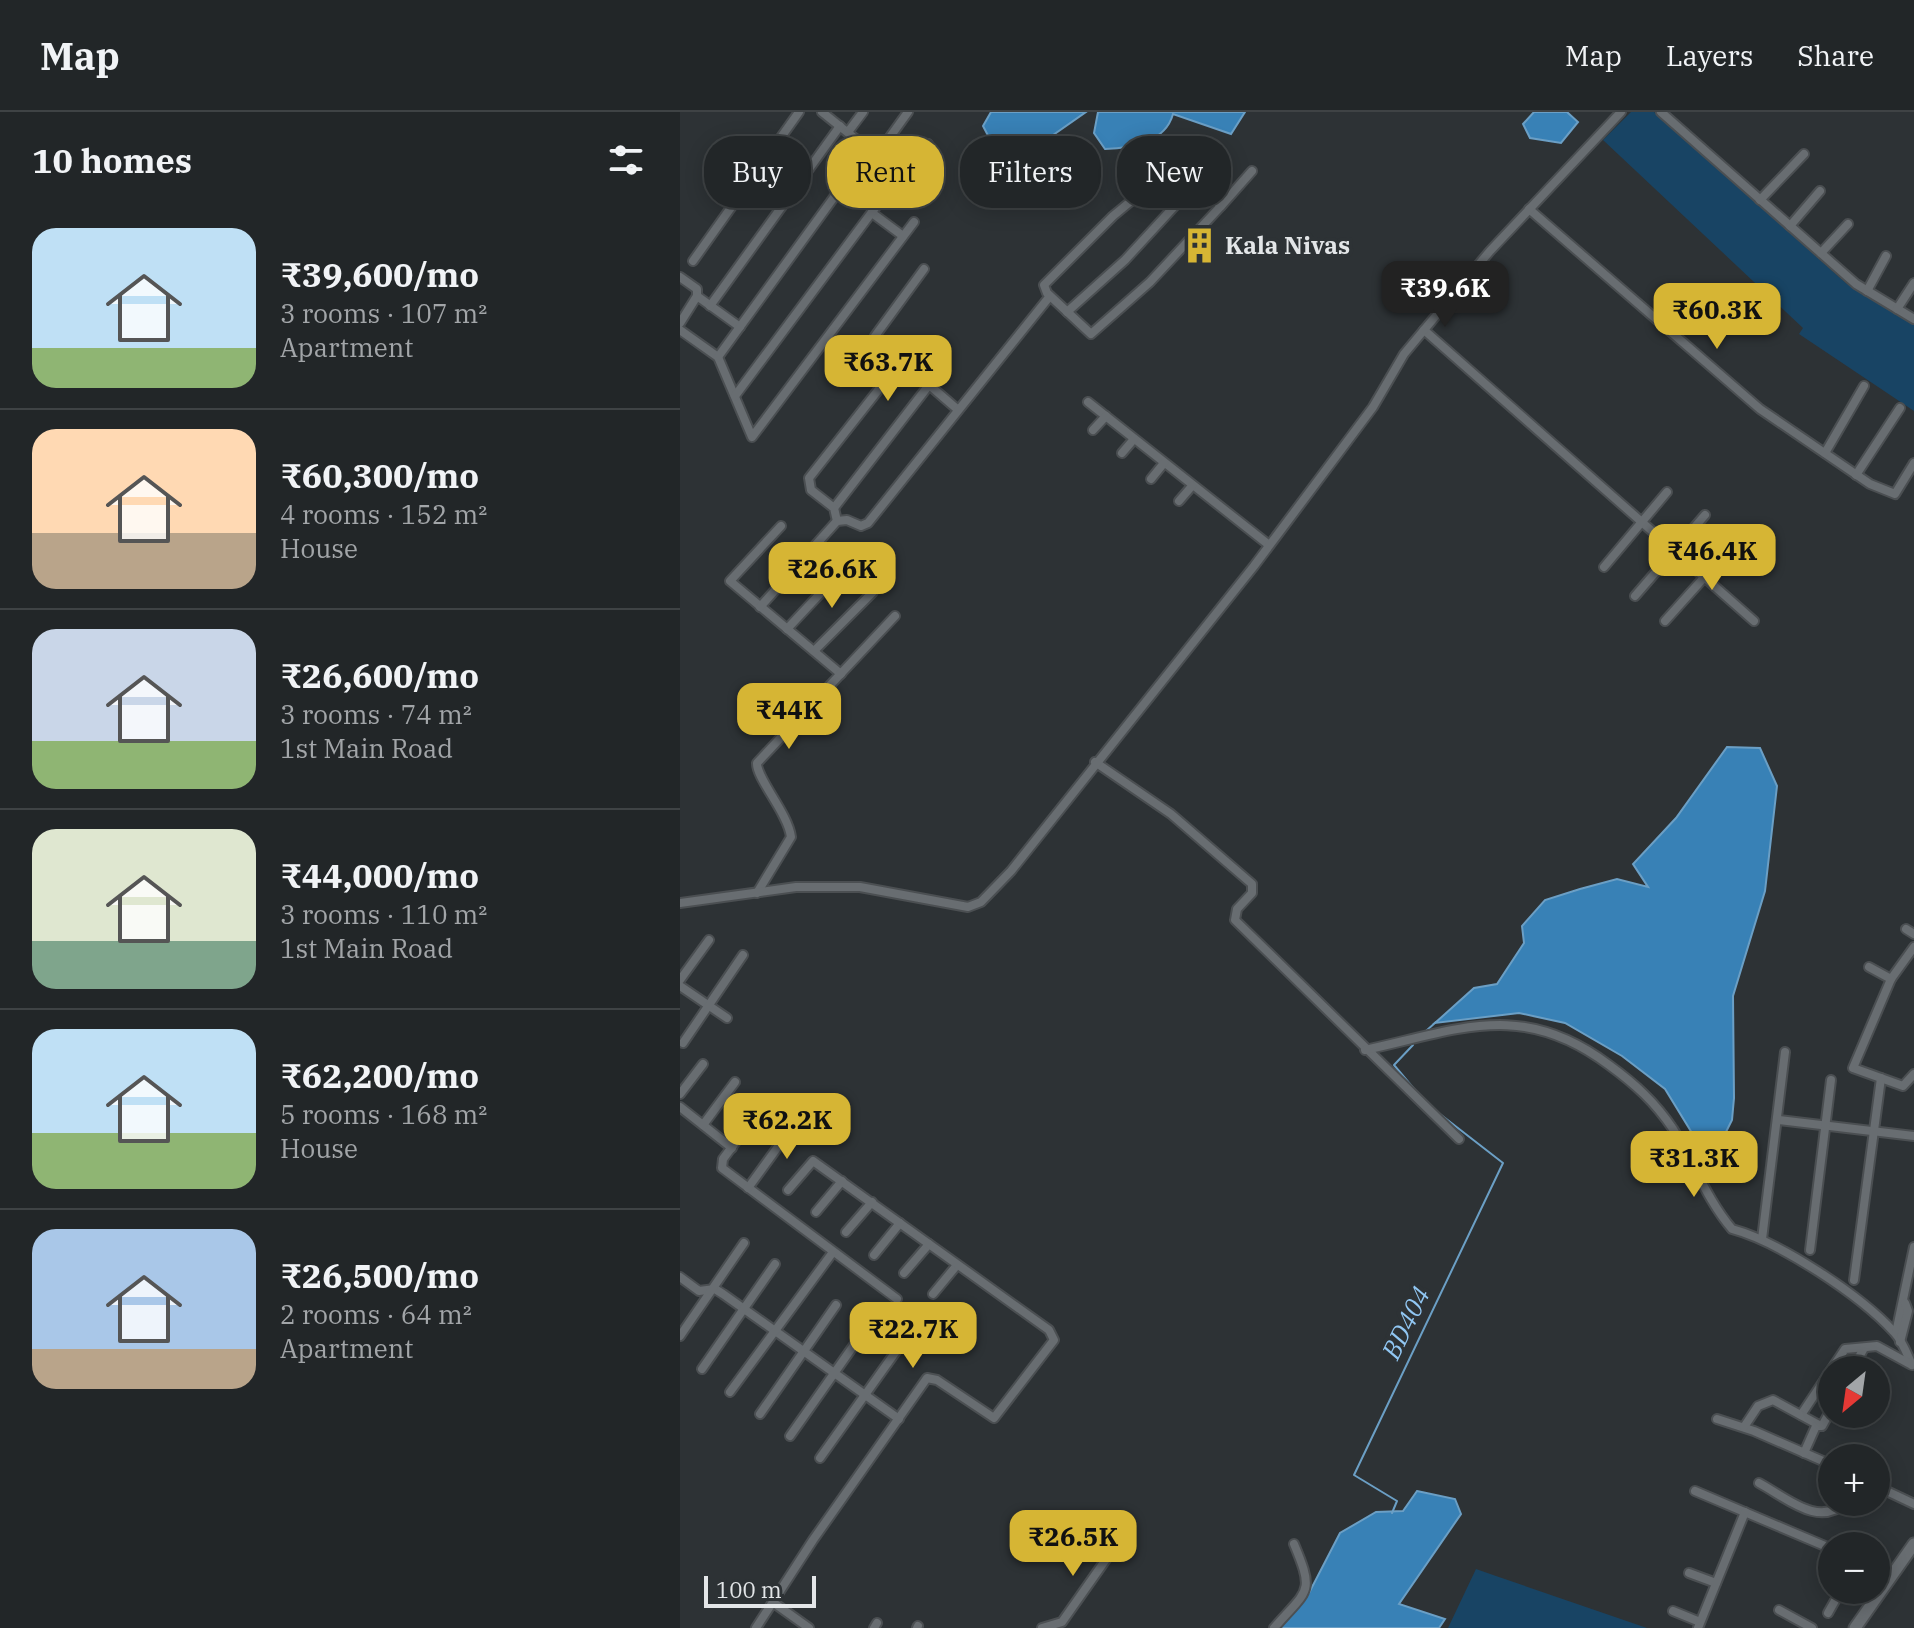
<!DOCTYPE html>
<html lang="en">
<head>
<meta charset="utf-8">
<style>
  :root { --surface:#222628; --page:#2e3234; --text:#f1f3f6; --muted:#a2a5a8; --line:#3f4345; --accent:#d6b534 }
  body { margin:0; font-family:"IBM Plex Serif",serif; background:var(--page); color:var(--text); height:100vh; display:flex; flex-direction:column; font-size:30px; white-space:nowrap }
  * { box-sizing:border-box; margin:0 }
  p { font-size:26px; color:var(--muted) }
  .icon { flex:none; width:44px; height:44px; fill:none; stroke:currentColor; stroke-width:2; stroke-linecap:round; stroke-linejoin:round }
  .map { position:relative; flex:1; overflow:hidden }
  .drawer { display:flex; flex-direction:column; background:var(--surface); width:680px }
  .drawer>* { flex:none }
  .hud { position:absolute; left:24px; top:24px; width:760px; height:72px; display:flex; gap:16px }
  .needle { width:52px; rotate:209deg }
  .fabs { position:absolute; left:1138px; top:1244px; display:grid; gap:16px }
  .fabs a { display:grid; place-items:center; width:72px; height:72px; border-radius:50%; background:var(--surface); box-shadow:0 4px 20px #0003,0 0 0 2px var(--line); font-size:40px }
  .scale { position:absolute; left:24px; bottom:20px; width:112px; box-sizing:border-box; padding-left:8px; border:4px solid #e3e6e8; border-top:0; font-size:22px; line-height:28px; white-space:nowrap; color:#e3e6e8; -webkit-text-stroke:6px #2d3235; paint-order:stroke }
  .price { position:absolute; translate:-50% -68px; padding:0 18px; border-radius:16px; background:var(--accent); color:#111; font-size:26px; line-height:52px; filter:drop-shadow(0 2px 4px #0008) }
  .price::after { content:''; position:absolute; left:50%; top:48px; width:24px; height:18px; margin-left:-12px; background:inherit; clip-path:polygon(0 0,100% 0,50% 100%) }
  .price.active { background:#222; color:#fff }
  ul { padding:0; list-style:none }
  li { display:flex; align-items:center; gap:24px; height:200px; padding:0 32px }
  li+li { border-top:2px solid var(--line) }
  li span { display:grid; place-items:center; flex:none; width:224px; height:160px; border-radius:24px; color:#555 }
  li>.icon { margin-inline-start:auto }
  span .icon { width:96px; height:96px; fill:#fffc; stroke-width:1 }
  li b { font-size:34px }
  h2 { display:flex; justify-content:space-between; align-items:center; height:96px; padding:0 32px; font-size:34px }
  .pill { padding:0 28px; border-radius:32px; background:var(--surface); box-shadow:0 4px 20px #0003,0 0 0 2px var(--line); font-size:28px; line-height:72px }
  .pill.active { background:var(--accent); color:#111 }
  header { display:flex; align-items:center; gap:48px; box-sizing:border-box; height:112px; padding:0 40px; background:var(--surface); border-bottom:2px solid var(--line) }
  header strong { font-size:38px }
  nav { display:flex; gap:44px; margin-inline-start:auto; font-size:28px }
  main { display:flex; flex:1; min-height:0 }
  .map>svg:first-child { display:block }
  .green { fill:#184464 }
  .water { fill:#3881b6; stroke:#6b9fc5; stroke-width:2 }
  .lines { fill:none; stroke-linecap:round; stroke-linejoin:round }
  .stream { stroke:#6b9fc5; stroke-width:2 }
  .minor-casing { stroke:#4b4f52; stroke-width:12 }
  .tertiary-casing { stroke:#4b4f52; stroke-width:15 }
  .minor { stroke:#686d71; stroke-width:8 }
  .tertiary { stroke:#686d71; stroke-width:11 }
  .labels { text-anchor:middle; stroke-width:8; stroke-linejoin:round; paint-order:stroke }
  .poi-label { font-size:24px; font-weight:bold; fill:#e3e6e8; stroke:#2d3235; text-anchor:start }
  .water-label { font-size:26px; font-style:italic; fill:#91c7f3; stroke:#2d3235 }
</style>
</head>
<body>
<header>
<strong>Map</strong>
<nav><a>Map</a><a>Layers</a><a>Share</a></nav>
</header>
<main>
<section class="drawer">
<h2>10 homes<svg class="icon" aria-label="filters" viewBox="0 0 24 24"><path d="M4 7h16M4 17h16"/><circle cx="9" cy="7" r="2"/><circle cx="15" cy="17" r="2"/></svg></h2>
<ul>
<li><span style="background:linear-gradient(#bfe0f5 75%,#8fb573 0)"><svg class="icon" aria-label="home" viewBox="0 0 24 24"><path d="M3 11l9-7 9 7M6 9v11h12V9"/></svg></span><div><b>₹39,600/mo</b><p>3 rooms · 107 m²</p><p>Apartment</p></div></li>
<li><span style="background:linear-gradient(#ffd9b3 65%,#b9a48a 0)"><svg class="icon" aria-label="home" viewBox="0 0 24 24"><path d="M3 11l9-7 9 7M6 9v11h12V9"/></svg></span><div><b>₹60,300/mo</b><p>4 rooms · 152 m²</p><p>House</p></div></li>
<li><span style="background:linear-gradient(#c9d6e8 70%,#8fb573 0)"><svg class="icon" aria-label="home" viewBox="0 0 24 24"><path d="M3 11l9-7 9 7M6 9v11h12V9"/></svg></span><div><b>₹26,600/mo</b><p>3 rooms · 74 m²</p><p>1st Main Road</p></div></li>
<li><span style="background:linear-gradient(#dfe7d0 70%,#7fa58c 0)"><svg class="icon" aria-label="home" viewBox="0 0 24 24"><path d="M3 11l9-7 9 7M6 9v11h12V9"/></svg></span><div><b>₹44,000/mo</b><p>3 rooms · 110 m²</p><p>1st Main Road</p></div></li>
<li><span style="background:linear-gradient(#bfe0f5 65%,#8fb573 0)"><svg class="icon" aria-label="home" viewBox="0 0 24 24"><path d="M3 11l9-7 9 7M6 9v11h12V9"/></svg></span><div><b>₹62,200/mo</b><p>5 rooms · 168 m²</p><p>House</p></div></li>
<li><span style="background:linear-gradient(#a9c7e8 75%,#b9a48a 0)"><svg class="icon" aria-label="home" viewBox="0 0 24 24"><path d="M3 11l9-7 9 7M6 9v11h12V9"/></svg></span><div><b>₹26,500/mo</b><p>2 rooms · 64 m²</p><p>Apartment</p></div></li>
</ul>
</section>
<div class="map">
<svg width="1234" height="1516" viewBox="0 0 1234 1516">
  <rect width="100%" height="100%" fill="#2d3235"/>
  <g class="green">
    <path d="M951,0H974L1167,172L1234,213V299L1119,222L1123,216L923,28Z"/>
    <path d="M796,1457L816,1464L967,1516H768Z"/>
  </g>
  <g class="water">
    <path d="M311,0H406L363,30L315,37L303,14Z"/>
    <path d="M418,0H565L551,22L493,2C485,31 451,36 425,37L414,21Z"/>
    <path d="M854,0H887L898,10L881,31L850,26L843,12Z"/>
    <path d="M1047,635L1080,636L1097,674L1085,779L1053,884L1054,986L1052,1008L1040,1032L1042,1070L985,977L942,944L885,911L839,901L755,911L794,876L817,872L844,831L842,814L865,788L900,777L937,767L968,775L953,752L996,706Z"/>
    <path d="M737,1379L775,1387L781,1402L719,1492L765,1507L759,1516H599L629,1481L660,1421L696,1400L723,1399Z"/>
  </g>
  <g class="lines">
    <g class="stream">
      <path d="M746,919L756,910"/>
      <path d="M733,933L714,953L740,984"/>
      <path d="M712,1401L717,1389L674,1363L823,1051L756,999"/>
    </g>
    <defs>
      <g id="minor">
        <path d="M142,0L223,65L248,32"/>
        <path d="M981,0L1176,172L1234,207"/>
        <path d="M168,20L183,0"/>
        <path d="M93,37L126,60"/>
        <path d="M197,43L228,0"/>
        <path d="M491,56L501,57L541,94L470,170L411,222L367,181L364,173L433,104Z"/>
        <path d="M1080,88L1124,42"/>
        <path d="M541,94L572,59"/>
        <path d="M849,97L1080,297L1190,372L1215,382L1234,351"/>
        <path d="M192,101L223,124"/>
        <path d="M1110,114L1140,79"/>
        <path d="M1141,141L1168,112"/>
        <path d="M13,149L119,0"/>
        <path d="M0,165L17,177V184L60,215"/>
        <path d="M1187,179L1206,144"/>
        <path d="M30,194L160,14"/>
        <path d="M1217,197L1234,171"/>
        <path d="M387,200L445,148L537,48"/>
        <path d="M0,211L17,184"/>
        <path d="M0,218L38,245L72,325L234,110"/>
        <path d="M744,218L1074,509"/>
        <path d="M38,245L189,37"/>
        <path d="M215,252L226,253L277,297"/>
        <path d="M55,284L201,88"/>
        <path d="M408,290L589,433"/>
        <path d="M413,318L426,304"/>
        <path d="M442,341L454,327"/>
        <path d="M1145,341L1184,274"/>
        <path d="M1176,363L1220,296"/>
        <path d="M471,367L484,351"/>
        <path d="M499,389L512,374"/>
        <path d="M154,396L249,273"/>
        <path d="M157,409L154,396L131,378L129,366L214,258L215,248L197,233L195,224L244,157"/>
        <path d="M101,414L50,469L161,562"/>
        <path d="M924,455L987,380"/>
        <path d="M955,484L1025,403"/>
        <path d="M80,495L157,409L167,408L181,414L188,411L370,184"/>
        <path d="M985,509L1056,430"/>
        <path d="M107,517L165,455"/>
        <path d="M134,539L193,480"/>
        <path d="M415,650L491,702L572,772V781L557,797L555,808L779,1027"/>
        <path d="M77,781L111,725C108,701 76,666 77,651L215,504"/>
        <path d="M0,791L116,775H180L288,795L301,790L331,759L574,454L693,295L724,242L744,218L810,139L941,0"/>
        <path d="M1226,817L1234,822"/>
        <path d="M1234,835L1211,867L1173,956L1223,974L1234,962"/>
        <path d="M1189,855L1211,867"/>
        <path d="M0,868L29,828"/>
        <path d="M0,874L47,906"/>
        <path d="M3,931L63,843"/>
        <path d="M685,938C781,917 843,888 929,953C955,972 975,990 993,1017C1013,1049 1027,1088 1052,1117C1100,1130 1180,1183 1214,1220C1222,1228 1227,1242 1232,1253"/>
        <path d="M0,982L23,952"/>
        <path d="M87,988L43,1047L42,1056L217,1187"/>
        <path d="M0,995L52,1036"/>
        <path d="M1099,1008L1234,1024"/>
        <path d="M23,1013L55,970"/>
        <path d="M68,1076L121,1003"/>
        <path d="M136,1100L162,1069"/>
        <path d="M166,1120L192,1090"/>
        <path d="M1082,1127L1105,940"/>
        <path d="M1130,1138L1151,968"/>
        <path d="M194,1143L220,1111"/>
        <path d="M224,1161L249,1132"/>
        <path d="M0,1165L19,1179L35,1177L43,1182L219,1307"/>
        <path d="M1174,1168L1201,966"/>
        <path d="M253,1182L277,1153"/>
        <path d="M1216,1221L1234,1135"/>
        <path d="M0,1224L64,1131"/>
        <path d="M1220,1230L1228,1199L1225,1191"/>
        <path d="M22,1257L95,1152"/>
        <path d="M1172,1258L1184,1236"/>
        <path d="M50,1280L153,1140"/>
        <path d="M80,1302L156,1193"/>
        <path d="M1121,1303L1165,1237L1197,1234L1230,1252"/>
        <path d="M1037,1307L1074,1319L1152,1353"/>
        <path d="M1064,1315L1078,1294L1093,1288L1139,1313"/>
        <path d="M110,1324L186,1216"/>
        <path d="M1124,1341L1136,1314H1142L1152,1296"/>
        <path d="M140,1346L217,1238"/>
        <path d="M1079,1371C1107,1386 1138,1416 1167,1390"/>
        <path d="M1196,1374L1234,1392"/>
        <path d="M1015,1379L1152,1437"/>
        <path d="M1196,1457L1211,1464"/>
        <path d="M1009,1461L1036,1471"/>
        <path d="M94,1491L129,1516"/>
        <path d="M1099,1498L1132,1516"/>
        <path d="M993,1499L1020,1510"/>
        <path d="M1148,1501L1161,1478"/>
        <path d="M76,1516L133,1428L247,1266L257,1268L314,1306L374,1228L369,1218L133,1049L108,1078"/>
        <path d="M194,1516L197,1511"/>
        <path d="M237,1516L238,1514"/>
        <path d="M362,1516L382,1510L441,1426"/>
        <path d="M594,1516C628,1477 635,1482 614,1432"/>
        <path d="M1018,1516L1065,1400"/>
      </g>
      <path id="tertiary" d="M1175,1516L1234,1432"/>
    </defs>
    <use href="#minor" class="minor-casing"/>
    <use href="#tertiary" class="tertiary-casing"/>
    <use href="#minor" class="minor"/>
    <use href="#tertiary" class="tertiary"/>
  </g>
  <defs>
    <symbol id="building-bare" viewBox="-9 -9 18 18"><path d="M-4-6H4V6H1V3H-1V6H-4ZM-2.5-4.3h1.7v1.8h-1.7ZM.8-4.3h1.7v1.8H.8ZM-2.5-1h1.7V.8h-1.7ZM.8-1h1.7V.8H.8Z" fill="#d6b534" stroke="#2d3235" stroke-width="2.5" paint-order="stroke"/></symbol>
  </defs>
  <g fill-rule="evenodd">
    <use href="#building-bare" x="494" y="108" width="51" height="51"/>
  </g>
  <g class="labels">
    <g class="poi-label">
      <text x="545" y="142">Kala Nivas</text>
    </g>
    <g class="water-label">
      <text transform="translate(726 1211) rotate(-64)" y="9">BD404</text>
    </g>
  </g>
</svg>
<div class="fabs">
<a><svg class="needle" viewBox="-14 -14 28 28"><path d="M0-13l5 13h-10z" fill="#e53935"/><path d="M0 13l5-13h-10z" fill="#a2a5a8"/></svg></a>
<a>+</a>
<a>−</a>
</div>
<div class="scale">100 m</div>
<b class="price active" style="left:765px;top:217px">₹39.6K</b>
<b class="price" style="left:1037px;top:239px">₹60.3K</b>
<b class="price" style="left:208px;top:291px">₹63.7K</b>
<b class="price" style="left:1032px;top:480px">₹46.4K</b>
<b class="price" style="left:152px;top:498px">₹26.6K</b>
<b class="price" style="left:109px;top:639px">₹44K</b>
<b class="price" style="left:107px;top:1049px">₹62.2K</b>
<b class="price" style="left:1014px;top:1087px">₹31.3K</b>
<b class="price" style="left:233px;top:1258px">₹22.7K</b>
<b class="price" style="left:393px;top:1466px">₹26.5K</b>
<div class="hud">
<a class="pill">Buy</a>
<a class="pill active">Rent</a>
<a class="pill">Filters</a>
<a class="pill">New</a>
</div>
</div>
</main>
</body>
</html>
